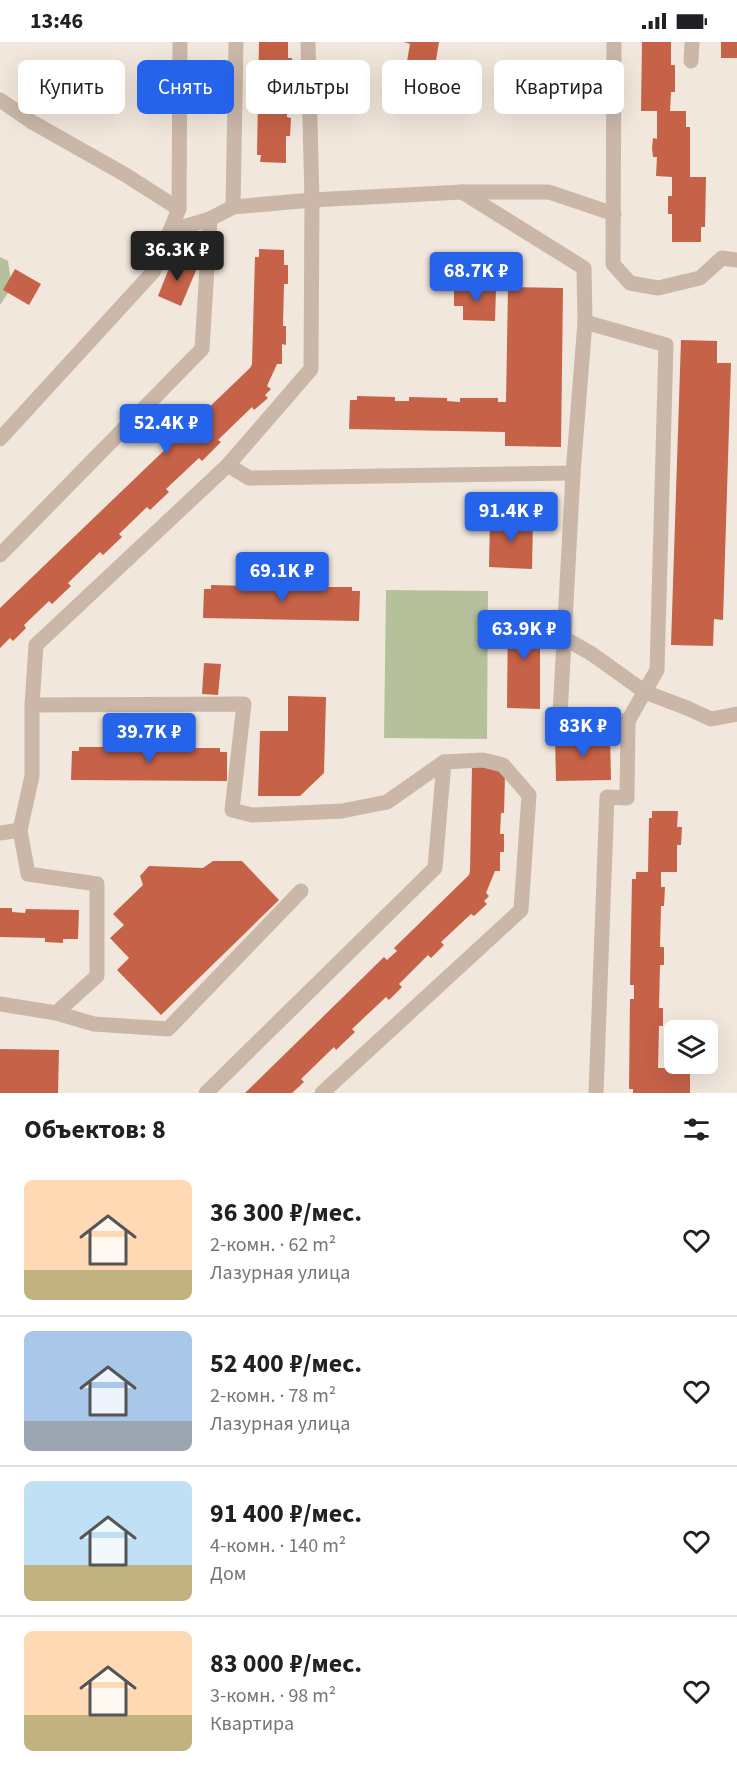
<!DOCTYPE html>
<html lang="ru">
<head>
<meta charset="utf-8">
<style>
  :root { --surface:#fff; --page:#f6f6f6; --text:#202124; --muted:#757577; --line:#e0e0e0; --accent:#2563eb }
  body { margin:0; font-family:"Source Sans 3",sans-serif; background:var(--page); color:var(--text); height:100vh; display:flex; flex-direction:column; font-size:22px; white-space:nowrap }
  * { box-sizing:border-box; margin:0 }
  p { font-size:20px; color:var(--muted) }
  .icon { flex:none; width:33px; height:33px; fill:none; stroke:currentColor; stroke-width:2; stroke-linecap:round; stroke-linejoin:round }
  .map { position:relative; height:1051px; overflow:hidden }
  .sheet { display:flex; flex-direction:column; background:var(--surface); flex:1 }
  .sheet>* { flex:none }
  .guide { position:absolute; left:18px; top:18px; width:702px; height:54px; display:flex; gap:12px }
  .tools { position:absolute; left:664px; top:978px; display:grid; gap:12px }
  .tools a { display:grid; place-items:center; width:54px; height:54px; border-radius:9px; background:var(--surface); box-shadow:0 6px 24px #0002; font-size:30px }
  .price { position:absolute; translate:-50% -51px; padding:0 14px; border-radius:6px; background:var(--accent); color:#fff; font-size:20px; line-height:39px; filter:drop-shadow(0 2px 3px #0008) }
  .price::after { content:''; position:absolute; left:50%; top:36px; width:18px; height:14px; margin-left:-9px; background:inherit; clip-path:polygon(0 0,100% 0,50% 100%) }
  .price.on { background:#222; color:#fff }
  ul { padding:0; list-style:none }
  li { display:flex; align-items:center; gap:18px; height:150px; padding:0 24px }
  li+li { border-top:2px solid var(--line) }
  li span { display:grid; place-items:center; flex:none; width:168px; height:120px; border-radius:9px; color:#555 }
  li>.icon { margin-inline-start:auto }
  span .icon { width:72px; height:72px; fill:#fffc; stroke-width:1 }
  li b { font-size:26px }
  h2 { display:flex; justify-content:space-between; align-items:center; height:72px; padding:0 24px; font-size:26px }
  .tag { padding:0 21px; border-radius:9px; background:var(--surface); box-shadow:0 6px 24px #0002; font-size:21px; line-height:54px }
  .tag.on { background:var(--accent); color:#fff }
  .status { display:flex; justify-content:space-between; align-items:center; height:42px; padding:0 30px; background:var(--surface); direction:ltr }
  .status svg { height:16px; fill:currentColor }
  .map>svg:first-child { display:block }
  .green { fill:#b6c19c }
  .building { fill:#c56247 }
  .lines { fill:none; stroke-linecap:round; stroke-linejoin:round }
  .minor { stroke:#cab7a8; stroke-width:15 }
</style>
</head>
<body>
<div class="status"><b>13:46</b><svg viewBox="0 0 49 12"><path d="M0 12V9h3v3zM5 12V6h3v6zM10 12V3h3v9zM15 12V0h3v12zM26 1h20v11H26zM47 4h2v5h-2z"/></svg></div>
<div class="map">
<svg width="737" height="1051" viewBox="0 0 737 1051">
  <rect width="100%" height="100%" fill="#f2e7dc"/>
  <g class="green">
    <path d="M0,215L8,219L12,245L0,263Z"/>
    <path d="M386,548L488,549L487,697L384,696Z"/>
  </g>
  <g class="building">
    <path d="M259,0H288V16H292V42H287V75L291,76L290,94H286V121L260,120L261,113H257Z"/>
    <path d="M404,0H439L432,42L404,37L410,2Z"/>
    <path d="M642,0H671V23H675V50H671L670,69H686V85H690V135H706L705,185H701V200H672V172H668V154H672V135L656,134L657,115H653L652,106L653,96L657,97V69H641Z"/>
    <rect x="721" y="0" width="16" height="16"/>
    <path d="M259,207L284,208V223H288V242H284L283,284H286V303L282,302V322H277L267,344L271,347L265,353L268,356L254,368L252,365L218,398L221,400L202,419L199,416L166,447L169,450L150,468L147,465L119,492L122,495L103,513L100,510L68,541L71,544L52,562L49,559L24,583L26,586L13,599L10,596L0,606V566L250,326L252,322L255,215H259Z"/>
    <path d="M173,216L197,226L181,264L158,254Z"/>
    <path d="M15,227L41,242L29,263L3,248Z"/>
    <path d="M454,245L496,246L495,279L463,278V264H454Z"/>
    <path d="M508,245L563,246L561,405L505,404V390L349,387L350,358H357V354L395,355V359H409V355L447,356V359L460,360V356H498V360H506Z"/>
    <path d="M681,298L717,299V321H731L723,578L714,577L713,604L671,603Z"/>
    <path d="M490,476L533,477L532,527L489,525Z"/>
    <path d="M211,543L249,544V547L263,548V544L301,545V548L314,549V545H352V549H360L359,579L203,576L204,547H211Z"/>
    <path d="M508,571L540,572V667L507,666Z"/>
    <path d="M204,621L221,622L218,653L202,652Z"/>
    <path d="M288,654L326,655L324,731L300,754H258L260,689H288Z"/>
    <path d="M610,693L611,738L556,739L555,694Z"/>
    <path d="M79,705H117V709H131L130,705L169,706L168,710H182V706H220V710H227V739L71,738L72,709H79Z"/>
    <path d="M472,725H501V733H505L504,771H501L500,792H504V810H500V829H495L486,851L489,854L484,859L487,862L474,874L471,872L441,900L444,903L431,916L428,913L399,942L402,945L389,958L386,955L352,987L355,990L336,1008L334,1005L301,1037L304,1040L292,1051H245L384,915L387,918L397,909L394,906L469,833L470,829Z"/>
    <path d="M652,769H678L677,785H682L681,803H677V830H661V845H665L664,864H661L660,905H664V923H660L659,966H663V984H659L658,1026H682L683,1030H690V1051H633V1047H629L630,957H634V943H630L632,837H636V830H648L649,776H652Z"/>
    <path d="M213,819H242L279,858L161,973L117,928L129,916L110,896L124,883L113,872L143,843L140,834L149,824L203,826Z"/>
    <path d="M0,866H12V870L25,871L26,867L79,868L78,897H63V901L45,900V896L0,895Z"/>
    <path d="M0,1007L59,1008L58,1051H0Z"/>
  </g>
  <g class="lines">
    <g class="minor">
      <path d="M614,0L613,222L630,241L658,246L700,236L722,216L737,218"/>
      <path d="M691,19L692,0"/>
      <path d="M0,58L32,80L124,132L179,167"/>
      <path d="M462,150L584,226L585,280"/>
      <path d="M233,165L236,0"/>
      <path d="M170,189L210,177L233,165L312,158L462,150H549L614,172"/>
      <path d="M0,397L153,230L179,167L180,0"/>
      <path d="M228,423L249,436L573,431L585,280L666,303L657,628L628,679L627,756L607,755L596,1051"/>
      <path d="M573,431L560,673L566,678L628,679"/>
      <path d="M0,513L202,307L210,177"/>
      <path d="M564,596L592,612L645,650L687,666L711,677L737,672"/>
      <path d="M32,663L244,662L232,768L252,773L342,769L387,760L444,720L483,718L503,723L529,753L521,868L322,1051"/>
      <path d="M0,791L20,788"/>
      <path d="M0,962L56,971L94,982L168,987L301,849"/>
      <path d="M56,971L97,934V842L28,832L20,788L32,734V663L36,603L228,423L311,327L312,158L308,0"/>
      <path d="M206,1051L435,826L444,720"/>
    </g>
  </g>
</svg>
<div class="tools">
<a><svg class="icon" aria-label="layers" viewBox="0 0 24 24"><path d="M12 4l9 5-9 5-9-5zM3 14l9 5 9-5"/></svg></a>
</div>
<b class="price on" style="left:177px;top:240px">36.3K ₽</b>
<b class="price" style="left:476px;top:261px">68.7K ₽</b>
<b class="price" style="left:166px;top:413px">52.4K ₽</b>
<b class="price" style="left:511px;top:501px">91.4K ₽</b>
<b class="price" style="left:282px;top:561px">69.1K ₽</b>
<b class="price" style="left:524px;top:619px">63.9K ₽</b>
<b class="price" style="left:583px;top:716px">83K ₽</b>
<b class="price" style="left:149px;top:722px">39.7K ₽</b>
<div class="guide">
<a class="tag">Купить</a>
<a class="tag on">Снять</a>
<a class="tag">Фильтры</a>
<a class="tag">Новое</a>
<a class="tag">Квартира</a>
</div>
</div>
<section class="sheet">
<h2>Объектов: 8<svg class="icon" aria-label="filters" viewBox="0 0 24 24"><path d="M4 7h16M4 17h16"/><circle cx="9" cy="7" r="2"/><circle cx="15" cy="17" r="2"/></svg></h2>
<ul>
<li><span style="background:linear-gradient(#ffd9b3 75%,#c2b280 0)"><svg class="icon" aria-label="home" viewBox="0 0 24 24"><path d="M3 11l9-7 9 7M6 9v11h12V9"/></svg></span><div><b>36 300 ₽/мес.</b><p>2-комн. · 62 m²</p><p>Лазурная улица</p></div><svg class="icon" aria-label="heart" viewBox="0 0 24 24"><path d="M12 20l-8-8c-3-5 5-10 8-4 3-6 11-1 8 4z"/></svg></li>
<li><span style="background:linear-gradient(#a9c7e8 75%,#9aa5b1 0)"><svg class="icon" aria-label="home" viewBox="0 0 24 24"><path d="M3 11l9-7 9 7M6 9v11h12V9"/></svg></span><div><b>52 400 ₽/мес.</b><p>2-комн. · 78 m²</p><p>Лазурная улица</p></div><svg class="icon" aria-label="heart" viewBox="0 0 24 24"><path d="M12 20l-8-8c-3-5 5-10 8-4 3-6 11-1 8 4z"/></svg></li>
<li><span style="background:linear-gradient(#bfe0f5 70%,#c2b280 0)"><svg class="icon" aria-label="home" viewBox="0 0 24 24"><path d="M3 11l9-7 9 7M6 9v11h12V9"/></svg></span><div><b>91 400 ₽/мес.</b><p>4-комн. · 140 m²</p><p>Дом</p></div><svg class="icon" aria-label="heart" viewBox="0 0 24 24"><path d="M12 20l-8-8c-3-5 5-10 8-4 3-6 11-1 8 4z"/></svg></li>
<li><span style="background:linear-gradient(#ffd9b3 70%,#c2b280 0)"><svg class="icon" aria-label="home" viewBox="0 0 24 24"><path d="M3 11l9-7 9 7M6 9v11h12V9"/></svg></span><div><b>83 000 ₽/мес.</b><p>3-комн. · 98 m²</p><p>Квартира</p></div><svg class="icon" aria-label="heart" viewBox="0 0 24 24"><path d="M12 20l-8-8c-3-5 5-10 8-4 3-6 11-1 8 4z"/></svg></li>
</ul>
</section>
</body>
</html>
